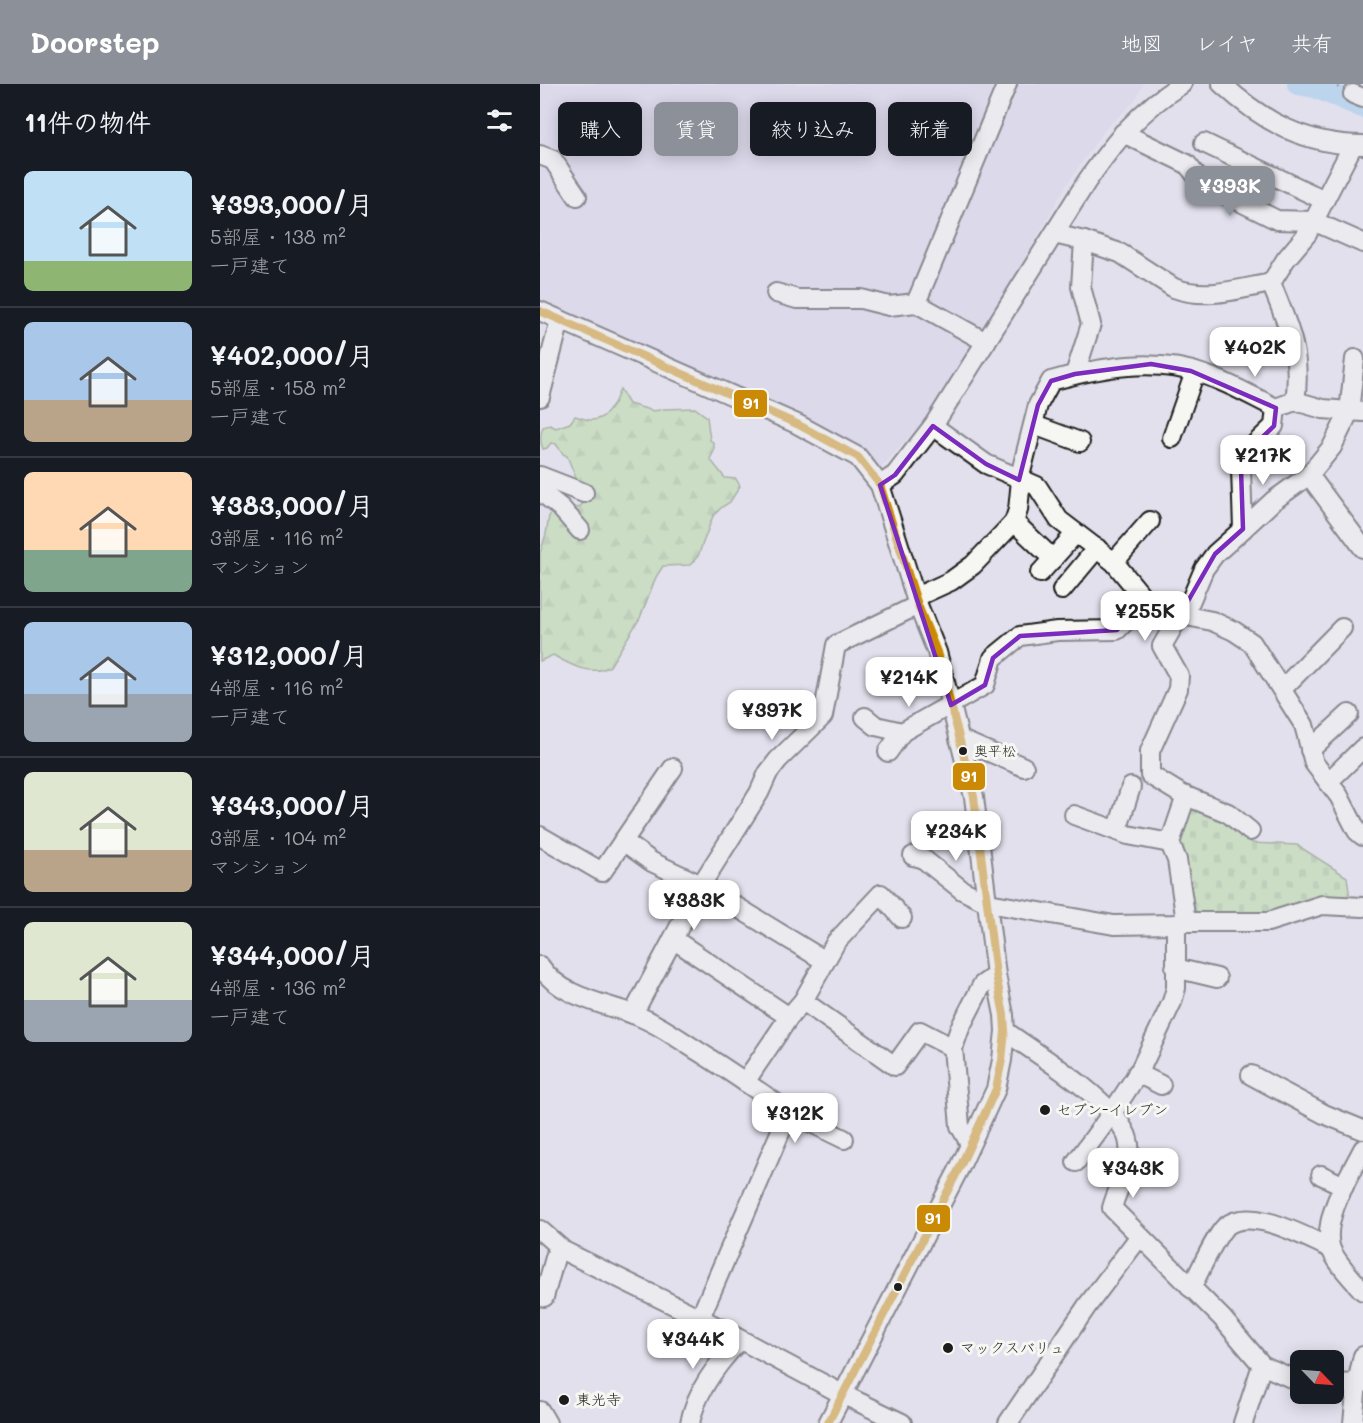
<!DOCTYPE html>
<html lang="ja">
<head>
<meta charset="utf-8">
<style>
  :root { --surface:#171b24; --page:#20242c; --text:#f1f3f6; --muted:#9ea1a6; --line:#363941; --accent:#8c9099 }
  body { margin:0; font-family:Mali,"Klee One",sans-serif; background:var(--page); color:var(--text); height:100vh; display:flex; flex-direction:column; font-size:22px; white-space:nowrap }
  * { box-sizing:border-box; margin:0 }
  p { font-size:20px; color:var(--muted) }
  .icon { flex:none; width:33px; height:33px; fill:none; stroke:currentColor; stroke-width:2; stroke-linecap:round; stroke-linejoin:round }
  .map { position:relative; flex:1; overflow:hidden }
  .sheet { display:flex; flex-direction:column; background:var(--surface); width:540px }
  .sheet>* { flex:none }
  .top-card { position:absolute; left:18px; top:18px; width:570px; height:54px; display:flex; gap:12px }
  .needle { width:39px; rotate:115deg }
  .tools { position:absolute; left:750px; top:1266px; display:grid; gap:12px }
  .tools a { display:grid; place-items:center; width:54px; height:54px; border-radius:9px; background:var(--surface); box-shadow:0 3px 15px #0003; font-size:30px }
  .price { position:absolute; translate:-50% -51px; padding:0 14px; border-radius:12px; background:#fff; color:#222; font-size:20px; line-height:39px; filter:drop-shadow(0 2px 3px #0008) }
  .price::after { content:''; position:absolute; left:50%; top:36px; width:18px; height:14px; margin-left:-9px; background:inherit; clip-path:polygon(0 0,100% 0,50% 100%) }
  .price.active { background:var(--accent); color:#fff }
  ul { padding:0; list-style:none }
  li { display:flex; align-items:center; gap:18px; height:150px; padding:0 24px }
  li+li { border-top:2px solid var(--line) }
  li span { display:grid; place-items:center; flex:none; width:168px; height:120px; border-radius:9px; color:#555 }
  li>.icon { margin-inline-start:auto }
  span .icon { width:72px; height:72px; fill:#fffc; stroke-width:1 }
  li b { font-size:26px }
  h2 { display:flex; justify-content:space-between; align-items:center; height:72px; padding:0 24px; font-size:26px }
  .pill { padding:0 21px; border-radius:9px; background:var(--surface); box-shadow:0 3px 15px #0003; font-size:21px; line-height:54px }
  .pill.active { background:var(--accent); color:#fff }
  header { display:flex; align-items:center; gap:36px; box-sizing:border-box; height:84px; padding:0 30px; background:var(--accent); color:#fff }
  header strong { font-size:28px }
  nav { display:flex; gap:33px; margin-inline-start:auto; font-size:21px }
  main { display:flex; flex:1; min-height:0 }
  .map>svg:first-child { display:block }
  .built { fill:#d4d0e8 }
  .forest { fill:url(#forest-firs); stroke:#667a58; stroke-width:1.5 }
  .cemetery { fill:url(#cemetery-stones); stroke:#667a58; stroke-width:1.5 }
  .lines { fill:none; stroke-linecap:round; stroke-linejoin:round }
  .river { stroke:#90c6ee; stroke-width:22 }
  .minor-casing { stroke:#1c1c1c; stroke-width:22 }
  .path { stroke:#1c1c1c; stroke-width:2; stroke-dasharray:1.5 4.5; stroke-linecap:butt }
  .minor { stroke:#f6f6f2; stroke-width:18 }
  .bus-1-casing { stroke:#f6f6f2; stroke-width:12 }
  .bus-1 { stroke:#cb8a06; stroke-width:8 }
  .marked { fill:none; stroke:#7b2cbf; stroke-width:4.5; stroke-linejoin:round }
  .bus-dot { fill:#1c1c1c; stroke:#f6f6f2; stroke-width:2 }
  .labels { text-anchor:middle; stroke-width:6; stroke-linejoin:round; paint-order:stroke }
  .bus-label { font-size:14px; fill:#1c1c1c; stroke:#f6f6f2; text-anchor:start }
  .poi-label { font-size:15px; fill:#1c1c1c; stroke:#f6f6f2; text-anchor:start }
  .line-badge { stroke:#f6f6f2; stroke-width:2 }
  .badge-label { font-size:16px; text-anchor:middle; font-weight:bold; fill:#fff }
</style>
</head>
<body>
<header>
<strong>Doorstep</strong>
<nav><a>地図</a><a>レイヤ</a><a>共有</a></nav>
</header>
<main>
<section class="sheet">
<h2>11件の物件<svg class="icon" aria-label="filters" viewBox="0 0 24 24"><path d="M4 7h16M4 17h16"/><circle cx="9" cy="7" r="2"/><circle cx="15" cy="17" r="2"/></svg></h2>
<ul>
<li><span style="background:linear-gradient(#bfe0f5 75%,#8fb573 0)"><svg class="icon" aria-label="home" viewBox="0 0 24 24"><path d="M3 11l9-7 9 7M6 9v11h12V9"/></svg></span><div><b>¥393,000/月</b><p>5部屋 · 138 m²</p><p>一戸建て</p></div></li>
<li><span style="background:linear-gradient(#a9c7e8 65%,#b9a48a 0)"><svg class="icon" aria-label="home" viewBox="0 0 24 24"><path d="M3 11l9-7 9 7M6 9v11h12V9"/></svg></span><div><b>¥402,000/月</b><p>5部屋 · 158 m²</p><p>一戸建て</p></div></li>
<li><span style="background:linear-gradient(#ffd9b3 65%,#7fa58c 0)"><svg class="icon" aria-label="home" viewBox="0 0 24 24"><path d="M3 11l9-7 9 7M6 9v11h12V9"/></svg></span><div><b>¥383,000/月</b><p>3部屋 · 116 m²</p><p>マンション</p></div></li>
<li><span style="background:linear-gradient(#a9c7e8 60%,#9aa5b1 0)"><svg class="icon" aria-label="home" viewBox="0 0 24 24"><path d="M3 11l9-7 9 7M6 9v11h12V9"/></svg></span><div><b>¥312,000/月</b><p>4部屋 · 116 m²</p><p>一戸建て</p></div></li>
<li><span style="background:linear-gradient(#dfe7d0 65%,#b9a48a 0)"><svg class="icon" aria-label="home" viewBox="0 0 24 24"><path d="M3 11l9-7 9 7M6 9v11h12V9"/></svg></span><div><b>¥343,000/月</b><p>3部屋 · 104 m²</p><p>マンション</p></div></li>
<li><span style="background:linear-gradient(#dfe7d0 65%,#9aa5b1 0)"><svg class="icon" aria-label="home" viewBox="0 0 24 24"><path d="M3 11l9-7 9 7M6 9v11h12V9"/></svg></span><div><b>¥344,000/月</b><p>4部屋 · 136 m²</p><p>一戸建て</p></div></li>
</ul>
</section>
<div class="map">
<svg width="823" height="1339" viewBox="0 0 823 1339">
  <defs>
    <pattern id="forest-firs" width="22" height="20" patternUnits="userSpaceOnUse" patternTransform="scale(1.5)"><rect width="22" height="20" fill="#b0d995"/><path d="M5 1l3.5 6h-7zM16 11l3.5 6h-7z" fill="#97ba80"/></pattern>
    <pattern id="cemetery-stones" width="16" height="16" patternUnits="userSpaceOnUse" patternTransform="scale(1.5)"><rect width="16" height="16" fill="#b0d995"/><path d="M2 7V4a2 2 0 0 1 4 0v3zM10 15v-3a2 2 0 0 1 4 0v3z" fill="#97ba80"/></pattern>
  </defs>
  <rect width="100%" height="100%" fill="#e2e0ec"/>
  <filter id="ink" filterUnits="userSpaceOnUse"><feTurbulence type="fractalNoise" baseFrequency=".0167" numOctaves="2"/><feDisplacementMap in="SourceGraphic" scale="12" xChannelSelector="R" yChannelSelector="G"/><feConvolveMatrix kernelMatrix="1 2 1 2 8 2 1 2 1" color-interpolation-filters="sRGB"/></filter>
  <g filter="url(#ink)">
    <path class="built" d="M0,0H603L594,18L565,45L524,105L462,215L391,329L341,384L323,364L277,339L0,218Z"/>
    <path class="forest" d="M80,305L89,320L114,327L124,325L155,324L167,333L170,356L174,359V367L170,375L185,394L196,395L200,402L190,418L182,423L173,432L158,472L150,481L123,482L116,493L100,534L70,582C53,593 30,581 13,571L0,577V469L6,450L9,432L15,426L29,422L38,424L50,413L38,399L27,372L23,370L16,360L11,359L7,364L3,365C0,358 0,350 3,343L10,341L16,344L30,339L35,332C40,333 46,336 50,336C67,337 76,317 80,305Z"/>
    <path class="cemetery" d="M648,719L691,739L712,759L757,761L807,793L810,815L723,832L651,828L636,757Z"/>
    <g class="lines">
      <path class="river" d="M758,0L775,3L823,23"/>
      <defs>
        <g id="minor">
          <path d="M682,0C723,38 766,61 823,61"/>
          <path d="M813,10L823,14"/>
          <path d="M583,49L647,80L662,99L737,136L773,137L823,159"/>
          <path d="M664,59L784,116"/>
          <path d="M0,71L13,76L37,112"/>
          <path d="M731,199L746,175L767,150L813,61"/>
          <path d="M236,209L257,215H321L349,222L376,219L446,258"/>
          <path d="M376,219L467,0"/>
          <path d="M0,227L257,340L318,373L340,401L378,521L397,568L411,621L434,713L456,891L464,931L465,947L462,976L456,1005L420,1083L288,1339"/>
          <path d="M815,275L809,328L792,363L769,391L823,464"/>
          <path d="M535,290L551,240L541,203L544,157"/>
          <path d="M0,313L20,236"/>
          <path d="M755,317L783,325L823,328"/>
          <path d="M494,341L540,358"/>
          <path d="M393,342L446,380L497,402L519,436L574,478L606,517L626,528L672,537L694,547L712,559L764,641L774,679L799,712L817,747L823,752"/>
          <path d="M632,354L655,288"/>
          <path d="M0,392L44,409"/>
          <path d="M479,396L498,321L511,297C561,283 615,273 665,291C690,299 713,313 736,324L755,317C762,270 748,241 731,199C698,205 666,216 634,204L580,169L544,157L514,150"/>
          <path d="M481,396L478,426L474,438L513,475"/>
          <path d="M340,401L355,391L393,342L547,97C575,57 600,26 642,0"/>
          <path d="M0,407L21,424L40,446"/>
          <path d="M703,445L733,417L769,391"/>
          <path d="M574,478L610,437"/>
          <path d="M500,489L536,449"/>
          <path d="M522,506L557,464"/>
          <path d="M376,513L411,497L433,481L474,438"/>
          <path d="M742,605L802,544"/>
          <path d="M325,633L336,642L362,648L445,601L453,574L480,552L517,547L577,546L606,517"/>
          <path d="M419,655L484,683"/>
          <path d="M770,666L809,630"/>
          <path d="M348,668L362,648"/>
          <path d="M788,698L823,664"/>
          <path d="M534,731L588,751L630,759"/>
          <path d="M577,747L591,703"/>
          <path d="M710,747L688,729L641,710L610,691V667L638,605L639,592L622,562L640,531L650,518L664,485L675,470L703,445L701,385L709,366L734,342L736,324"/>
          <path d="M0,752L62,788L133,684"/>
          <path d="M83,757L112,778L161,801L285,877"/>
          <path d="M373,772L382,774L422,806L448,819L574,841L636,840L646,838H728L782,821L823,823"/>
          <path d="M646,838L637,776L630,759L646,712"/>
          <path d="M133,855L161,801L219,709L228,689L238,676L283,632L296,561L378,521"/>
          <path d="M0,882C19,912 62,919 93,930C117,939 139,955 161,969C191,988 220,1008 249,1028L160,1234"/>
          <path d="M635,884L677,894"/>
          <path d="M263,917L355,982L380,947L413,964"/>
          <path d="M93,930L133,855L249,933"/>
          <path d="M465,947C497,970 566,1012 584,1046C589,1054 590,1063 589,1072C588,1088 576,1108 572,1124L682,1234L722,1281L760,1298"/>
          <path d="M597,989L621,1001"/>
          <path d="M711,991L784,1030L823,1046"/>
          <path d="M205,998L249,933L263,917L296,858L341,810L362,834"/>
          <path d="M249,1028L304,1055"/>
          <path d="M430,1060L420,1042L413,964L420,944L442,901L456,891"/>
          <path d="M823,1065C810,1091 783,1132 790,1162C793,1175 814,1197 823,1207"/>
          <path d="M536,1078L572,1029L600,986L632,918L636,904V840"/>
          <path d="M781,1091L804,1102"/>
          <path d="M0,1146L24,1167L160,1234L302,1310L362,1339"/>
          <path d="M651,1204C659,1189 674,1154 685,1143C710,1121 765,1153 790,1164"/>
          <path d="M4,1213L18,1163"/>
          <path d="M794,1300L823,1299"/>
          <path d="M0,1327L7,1339"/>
          <path d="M150,1339C156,1307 177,1280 199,1257"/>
          <path d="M468,1339L547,1222L600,1152"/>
          <path d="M703,1339L722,1281"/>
          <path d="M813,1339L817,1299L823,1272"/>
        </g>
      </defs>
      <use href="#minor" class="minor-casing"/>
      <path class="path" d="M792,0L799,4"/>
      <use href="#minor" class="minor"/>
      <defs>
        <path id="bus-1" d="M0,227L257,340L318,373L340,401L378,521L397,568L411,621L434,713L456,891L464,931L465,947L462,976L456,1005L420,1083L288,1339"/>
      </defs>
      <use href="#bus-1" class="bus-1-casing"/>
      <use href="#bus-1" class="bus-1"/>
    </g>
  </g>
  <path d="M0 0H823V1339H0ZM611,280L651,287L736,324L734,342L709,366L701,385L703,445L675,470L640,531L606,517L577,546L480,552L453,574L445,601L411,621L340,401L355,391L393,342L446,380L479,396L498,321L511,297L535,290Z" fill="#e2e0ec" fill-opacity=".55" fill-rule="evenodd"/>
  <path class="marked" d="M611,280L651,287L736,324L734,342L709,366L701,385L703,445L675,470L640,531L606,517L577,546L480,552L453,574L445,601L411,621L340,401L355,391L393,342L446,380L479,396L498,321L511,297L535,290Z"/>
  <g class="bus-dot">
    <circle cx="423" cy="667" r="5"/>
    <circle cx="505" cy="1026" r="6"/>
    <circle cx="358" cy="1203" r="5"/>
    <circle cx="408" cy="1264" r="6"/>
    <circle cx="24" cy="1316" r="6"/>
  </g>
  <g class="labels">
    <g class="bus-label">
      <text x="434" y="672">奥平松</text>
    </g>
    <g class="poi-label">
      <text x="517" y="1031">セブン-イレブン</text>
      <text x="420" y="1269">マックスバリュ</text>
      <text x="36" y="1321">東光寺</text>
    </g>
  </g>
  <g class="line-badge">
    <rect x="193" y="305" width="35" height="29" rx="6" fill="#cb8a06"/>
    <rect x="412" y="678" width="34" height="29" rx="6" fill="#cb8a06"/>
    <rect x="376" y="1120" width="35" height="29" rx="6" fill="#cb8a06"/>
  </g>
  <g class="badge-label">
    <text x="211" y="325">91</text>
    <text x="429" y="698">91</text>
    <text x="393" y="1140">91</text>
  </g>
</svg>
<div class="tools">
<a><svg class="needle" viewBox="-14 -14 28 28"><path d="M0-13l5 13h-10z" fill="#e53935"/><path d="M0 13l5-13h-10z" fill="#9ea1a6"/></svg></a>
</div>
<b class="price active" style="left:690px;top:133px">¥393K</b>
<b class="price" style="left:715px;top:294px">¥402K</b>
<b class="price" style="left:723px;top:402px">¥217K</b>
<b class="price" style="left:605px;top:558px">¥255K</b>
<b class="price" style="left:369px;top:624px">¥214K</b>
<b class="price" style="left:232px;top:657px">¥397K</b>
<b class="price" style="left:416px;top:778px">¥234K</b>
<b class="price" style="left:154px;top:847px">¥383K</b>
<b class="price" style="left:255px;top:1060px">¥312K</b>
<b class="price" style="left:593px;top:1115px">¥343K</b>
<b class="price" style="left:153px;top:1286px">¥344K</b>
<div class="top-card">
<a class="pill">購入</a>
<a class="pill active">賃貸</a>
<a class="pill">絞り込み</a>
<a class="pill">新着</a>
</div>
</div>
</main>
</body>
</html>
